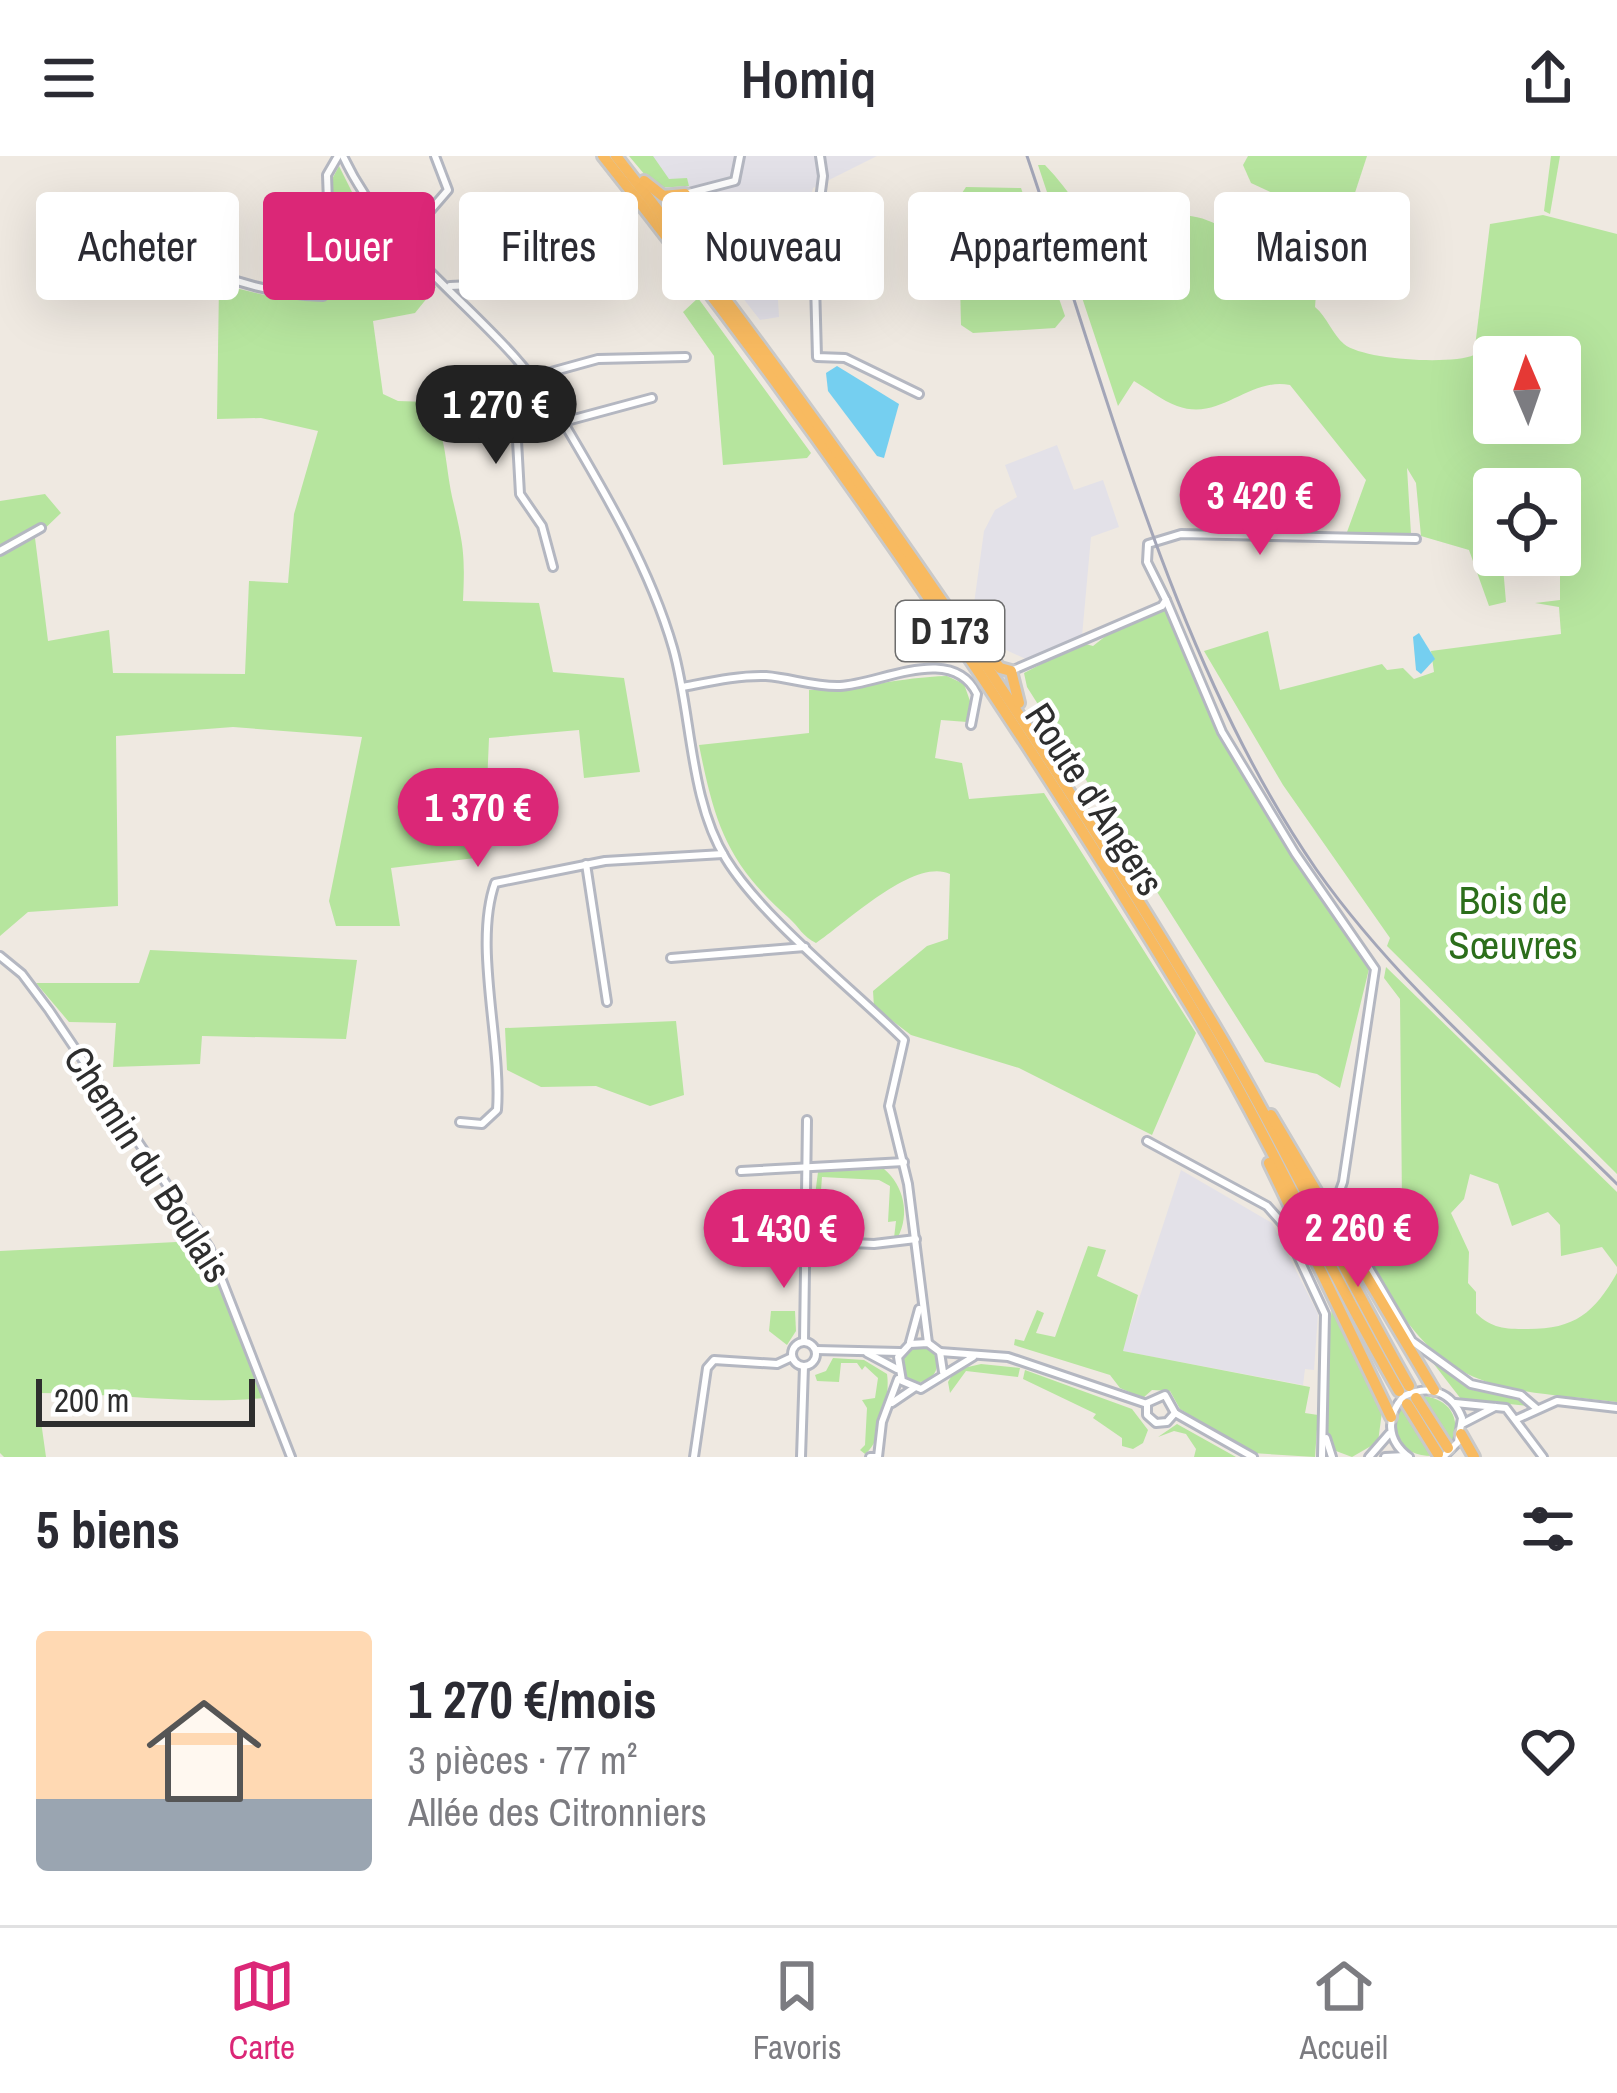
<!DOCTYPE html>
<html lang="fr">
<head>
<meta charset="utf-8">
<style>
  :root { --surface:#fff; --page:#f7f7f7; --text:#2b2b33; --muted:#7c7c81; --line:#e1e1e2; --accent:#db2777 }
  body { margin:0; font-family:"Archivo Narrow",sans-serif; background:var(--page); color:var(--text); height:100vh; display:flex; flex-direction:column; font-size:45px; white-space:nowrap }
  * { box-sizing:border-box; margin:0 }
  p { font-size:39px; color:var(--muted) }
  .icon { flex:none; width:66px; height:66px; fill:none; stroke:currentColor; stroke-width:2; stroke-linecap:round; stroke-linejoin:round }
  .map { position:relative; height:1301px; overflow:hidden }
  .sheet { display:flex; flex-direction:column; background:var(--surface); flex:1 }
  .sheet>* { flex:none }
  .hud { position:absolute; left:36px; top:36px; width:1545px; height:108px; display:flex; gap:24px }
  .needle { width:78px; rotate:358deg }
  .controls { position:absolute; left:1473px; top:180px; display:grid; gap:24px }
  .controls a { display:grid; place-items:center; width:108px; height:108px; border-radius:12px; background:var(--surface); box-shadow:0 12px 48px #0002; font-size:60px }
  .scale { position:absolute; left:36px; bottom:30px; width:219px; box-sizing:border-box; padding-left:12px; border:6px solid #2e2e2e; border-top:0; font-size:33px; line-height:42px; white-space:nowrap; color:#2e2e2e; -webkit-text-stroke:9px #fff; paint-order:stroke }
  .price { position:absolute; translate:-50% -102px; padding:0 27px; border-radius:42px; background:var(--accent); color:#fff; font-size:39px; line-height:78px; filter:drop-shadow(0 3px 6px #0008) }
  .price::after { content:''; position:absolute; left:50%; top:72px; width:36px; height:27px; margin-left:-18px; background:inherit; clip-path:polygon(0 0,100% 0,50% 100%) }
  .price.current { background:#222; color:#fff }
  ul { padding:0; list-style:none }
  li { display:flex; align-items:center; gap:36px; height:300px; padding:0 36px }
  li+li { border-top:3px solid var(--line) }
  li span { display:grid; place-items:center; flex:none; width:336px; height:240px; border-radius:12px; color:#555 }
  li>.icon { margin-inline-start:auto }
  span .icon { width:144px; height:144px; fill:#fffc; stroke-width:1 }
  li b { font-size:51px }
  h2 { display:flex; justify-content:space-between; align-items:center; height:144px; padding:0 36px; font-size:51px }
  .pill { padding:0 42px; border-radius:12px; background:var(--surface); box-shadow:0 12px 48px #0002; font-size:42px; line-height:108px }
  .pill.current { background:var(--accent); color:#fff }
  header { display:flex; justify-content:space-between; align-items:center; height:156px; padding:0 36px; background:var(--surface); font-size:54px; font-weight:600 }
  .menu { display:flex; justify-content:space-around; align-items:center; height:168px; border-top:3px solid var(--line); background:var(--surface); font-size:33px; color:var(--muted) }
  .menu a { display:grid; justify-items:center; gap:6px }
  .menu .current { color:var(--accent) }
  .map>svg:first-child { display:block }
  .industrial { fill:#e3e1e8 }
  .green { fill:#b6e59e; fill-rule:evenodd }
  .water { fill:#75cff0 }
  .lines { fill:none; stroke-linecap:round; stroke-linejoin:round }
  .minor-casing { stroke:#b4b7c1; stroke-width:12 }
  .trunk-casing { stroke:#c9c9c9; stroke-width:16 }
  .minor { stroke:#fff; stroke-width:6 }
  .trunk { stroke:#f8ba60; stroke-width:10 }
  .rail { stroke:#a3a6b8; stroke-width:3 }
  .labels { text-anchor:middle; stroke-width:9; stroke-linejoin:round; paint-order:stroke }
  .shield { fill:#fff; stroke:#6d6d6d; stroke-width:3 }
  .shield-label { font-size:36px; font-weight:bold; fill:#2e2e2e }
  .street-label { font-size:39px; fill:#2e2e2e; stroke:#fff }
  .park-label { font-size:39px; fill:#2c6e1b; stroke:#fff }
</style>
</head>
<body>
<header><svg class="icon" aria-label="menu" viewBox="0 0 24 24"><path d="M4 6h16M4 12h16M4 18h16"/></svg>Homiq<svg class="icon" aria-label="share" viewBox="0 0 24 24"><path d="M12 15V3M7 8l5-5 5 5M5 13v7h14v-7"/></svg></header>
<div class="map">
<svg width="1617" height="1301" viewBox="0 0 1617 1301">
  <rect width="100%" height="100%" fill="#efe9e1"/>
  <g class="industrial">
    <path d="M632,0H877L813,32L794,102L776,110L779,161L760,164Z"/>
    <path d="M1057,289L1074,334L1103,324L1119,371L1091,381L1082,480L1026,503L995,489L973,455L984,375L995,354L1017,341L1005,309Z"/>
    <path d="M1181,1014L1272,1067L1318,1158L1314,1214L1305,1213L1303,1229L1122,1195Z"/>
  </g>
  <g class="green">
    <path d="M629,0H653L669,23L687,22L689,30L656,32Z"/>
    <path d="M1248,0H1367L1348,58L1315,57L1251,27L1243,9Z"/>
    <path d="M1551,0H1560L1550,58L1544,55Z"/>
    <path d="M1038,9H1045C1072,37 1087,67 1115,94C1136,94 1144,71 1162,63C1200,47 1253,85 1268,117L1316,138L1315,151C1327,161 1333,179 1344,188C1363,204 1452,209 1474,199L1490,68L1543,59L1617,78V1018L1387,790L1390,782L1283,629L1204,495L1268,475L1280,534L1382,508L1387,514L1403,512L1414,523L1434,516L1431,495L1561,478L1559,451L1535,447L1560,444V333H1494V399H1502L1506,446L1489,450L1469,394L1421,380L1416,327L1407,312L1411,378L1343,387L1366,324L1290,229C1248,221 1221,266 1177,250C1161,244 1148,233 1134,225L1118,250ZM1494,201H1560V267H1494Z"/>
    <path d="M339,10L366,64L436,131L415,157L373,165L383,238L398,245L429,246C449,288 444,308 454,349C464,392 465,400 463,445L539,447L553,516L624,522L640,616L584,622L579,574L489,582L484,701L391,712L400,770H336L329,745L362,581L233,571L116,580L118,750L28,756L0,780V345L45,338L61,357L35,382L48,485L109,474L113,517L245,518L249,425L288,427L294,358L318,275L261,262L217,263L219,128L281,143H338L330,27Z"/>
    <path d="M966,31L1021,32L1065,160L1055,172L973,177L961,169L958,43Z"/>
    <path d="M698,142L811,297L807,302L723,309L714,200L683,156Z"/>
    <path d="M1166,452L1191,514L1250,632L1369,813L1340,932L1317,918L1265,906L1027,531L1024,517L1082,487L1093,490L1112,475Z"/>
    <path d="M947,520L964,528L970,545L967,566L941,564L935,602L962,607L969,643L1044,637L1196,877L1152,979L1019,912L911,879L874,851L873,835L927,790L948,783L950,718C914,701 846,767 816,787C803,781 799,771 789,762C727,707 715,669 699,589L809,577V534C856,535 899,521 947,520Z"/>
    <path d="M150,794L357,804L346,883L202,880L200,908L113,911L116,867L69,866L36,827H139Z"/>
    <path d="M1386,811L1617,1036V1111L1602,1091L1561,1100L1560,1069L1548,1056L1512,1070L1498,1028L1470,1018L1464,1043L1451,1057L1469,1096L1468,1127L1476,1136V1157C1492,1173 1506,1173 1528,1173C1575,1173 1594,1157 1617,1117V1246C1513,1233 1449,1241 1389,1138C1380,1123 1365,1105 1367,1088L1402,1047L1400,843L1384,822Z"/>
    <path d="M676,865L684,939L650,950L596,930L541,931L507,914L505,872Z"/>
    <path d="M884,1013C904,1030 910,1058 898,1081L894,1082L896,1065L888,1066L890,1030L879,1024L822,1021L819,1061L812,1063L818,1016Z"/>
    <path d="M196,1085L219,1123L264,1242C187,1249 114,1237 37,1237L46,1301H4L0,1297V1095Z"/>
    <path d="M1088,1090L1106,1094L1097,1120L1138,1139L1123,1195L1310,1231L1305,1257L1318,1259L1315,1301L1252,1297L1180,1253L1170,1235L1152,1234L1143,1242L1120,1232L1110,1219L1014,1189L1015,1183L1024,1185L1037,1154L1044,1157L1036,1177L1055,1181Z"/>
    <path d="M1332,1150L1383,1248L1378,1286L1352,1301L1336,1295L1328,1285L1324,1232Z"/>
    <path d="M771,1155H795L796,1175L787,1189L769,1175Z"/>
    <circle cx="919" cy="1208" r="18"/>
    <path d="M833,1202L864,1204L887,1218C890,1236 883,1285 865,1298L860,1294L865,1289L867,1252L862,1244L875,1242L878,1222L865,1210L862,1214L857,1207H841L839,1226L817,1225L815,1219L826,1215Z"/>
    <path d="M1430,1203L1473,1232L1522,1242L1528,1250L1461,1243Z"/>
    <path d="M981,1208L1020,1212L1018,1221L966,1215L950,1237L948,1226L955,1214Z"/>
    <path d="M1025,1214L1132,1253L1148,1274L1143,1287L1133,1293L1122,1290V1282L1093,1262L1096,1258L1023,1223Z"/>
    <path d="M1422,1240C1449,1242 1462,1262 1452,1287Z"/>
    <path d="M1403,1250L1434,1300C1402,1301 1385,1278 1403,1250Z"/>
    <path d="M1177,1268L1236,1301H1194L1196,1293L1186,1278L1174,1275L1158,1281Z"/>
  </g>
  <g class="water">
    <path d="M837,210L899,248L884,302L877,300L828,235L826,217Z"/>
    <path d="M1419,477L1435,503L1421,518L1416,514L1413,481Z"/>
  </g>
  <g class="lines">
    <defs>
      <g id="minor">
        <path d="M343,0C392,106 502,163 562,264C604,335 650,412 673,492C692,559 689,643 726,703C763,763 853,833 904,884L889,950L908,1028L928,1187"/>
        <path d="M820,0L823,20L814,90L817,201L845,202L919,238"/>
        <path d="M685,38L735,25L740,0"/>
        <path d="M169,95C216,122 268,138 323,140L331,129L327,19L338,0"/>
        <path d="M411,98L429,56L448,34L435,0"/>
        <path d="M450,130L605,123"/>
        <path d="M533,221L598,203L686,201"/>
        <path d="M541,231L515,249L520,338L542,370L553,411"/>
        <path d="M563,266L652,242"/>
        <path d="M474,267L516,247"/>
        <path d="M0,395L41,372"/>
        <path d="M1166,444L1222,576L1295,697L1375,813L1343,1026L1334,1051"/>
        <path d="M1011,515L1162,450L1166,444L1147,406L1148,388L1181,378L1416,383"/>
        <path d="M683,531C709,526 739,519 766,520C791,522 815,531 840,530C881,528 952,487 977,538L971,569"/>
        <path d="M586,708L607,846"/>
        <path d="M0,800L22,818L49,854L209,1091L291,1301"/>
        <path d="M671,802L805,791"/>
        <path d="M460,966L482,968L497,954C502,885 473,790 495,727L605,705L723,698"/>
        <path d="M1147,985L1267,1050L1283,1068L1325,1158L1322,1301"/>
        <path d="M741,1015L904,1006"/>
        <path d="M1326,1039L1412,1185L1471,1228L1521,1239L1536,1252"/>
        <path d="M808,1085L874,1088L916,1083"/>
        <path d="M804,1186L807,964"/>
        <path d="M910,1186L919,1153"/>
        <circle cx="804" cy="1198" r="12"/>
        <path d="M816,1194L900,1196"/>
        <path d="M940,1196L1008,1201L1147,1248"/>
        <path d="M867,1197L897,1213"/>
        <path d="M943,1216L940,1196L928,1187L910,1188L898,1201L902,1225L921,1233L973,1201"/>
        <path d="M892,1247L914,1232"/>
        <path d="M1147,1247L1165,1239L1175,1257"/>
        <path d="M1455,1247L1506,1252L1543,1301"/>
        <path d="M1147,1248V1259L1156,1267L1167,1266L1175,1257"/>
        <path d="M1175,1257L1253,1301"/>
        <path d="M1517,1263L1557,1245L1617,1252"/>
        <path d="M1462,1268L1495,1251"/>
        <path d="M1326,1282L1332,1301"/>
        <path d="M694,1301L707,1212L714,1204L777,1208L792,1201"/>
        <path d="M801,1301L804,1210"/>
        <path d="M870,1301H878L882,1266L898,1223"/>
        <path d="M1369,1301L1389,1278"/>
        <path d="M1385,1301L1406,1300"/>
        <path d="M1409,1301C1386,1284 1386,1260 1404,1240C1430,1228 1452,1236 1462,1262L1458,1286L1443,1301"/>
      </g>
      <g id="trunk">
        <path d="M603,0C818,270 1013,556 1192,852C1267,976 1326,1110 1399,1235"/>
        <path d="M616,0C829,274 1027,556 1205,854C1279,976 1338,1106 1409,1230"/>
        <path d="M644,25L663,40L685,38L678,61L696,92"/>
        <path d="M987,497L1000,512L1011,515L1019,547"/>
        <path d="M1271,959L1434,1234"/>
        <path d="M1269,1007L1391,1261"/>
        <path d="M1416,1242L1448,1292"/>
        <path d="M1407,1248L1438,1298"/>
        <path d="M1461,1278L1474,1301"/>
      </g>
    </defs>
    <use href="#minor" class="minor-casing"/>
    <use href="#trunk" class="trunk-casing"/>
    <use href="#minor" class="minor"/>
    <use href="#trunk" class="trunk"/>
    <path class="rail" d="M1027,0C1107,234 1175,509 1316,713C1399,831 1515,927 1617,1028"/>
  </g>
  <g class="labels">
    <rect class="shield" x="896" y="445" width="108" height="60" rx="9"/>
    <g class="shield-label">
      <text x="950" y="488">D 173</text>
    </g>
    <g class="street-label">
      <text transform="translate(1095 643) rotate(57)" y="14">Route d'Angers</text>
      <text transform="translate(148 1008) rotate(57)" y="14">Chemin du Boulais</text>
    </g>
    <g class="park-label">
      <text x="1513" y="758">Bois de<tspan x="1513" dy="45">Sœuvres</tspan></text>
    </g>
  </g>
</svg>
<div class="controls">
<a><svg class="needle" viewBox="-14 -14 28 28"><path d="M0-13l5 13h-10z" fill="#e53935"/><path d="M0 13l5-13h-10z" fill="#7c7c81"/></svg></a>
<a><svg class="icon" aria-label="locate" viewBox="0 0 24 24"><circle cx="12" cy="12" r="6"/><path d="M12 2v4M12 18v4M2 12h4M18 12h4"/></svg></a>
</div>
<div class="scale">200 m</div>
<b class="price current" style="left:496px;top:311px">1 270 €</b>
<b class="price" style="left:1260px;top:402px">3 420 €</b>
<b class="price" style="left:478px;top:714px">1 370 €</b>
<b class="price" style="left:1358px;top:1134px">2 260 €</b>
<b class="price" style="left:784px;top:1135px">1 430 €</b>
<div class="hud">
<a class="pill">Acheter</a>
<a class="pill current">Louer</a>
<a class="pill">Filtres</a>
<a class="pill">Nouveau</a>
<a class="pill">Appartement</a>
<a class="pill">Maison</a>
</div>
</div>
<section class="sheet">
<h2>5 biens<svg class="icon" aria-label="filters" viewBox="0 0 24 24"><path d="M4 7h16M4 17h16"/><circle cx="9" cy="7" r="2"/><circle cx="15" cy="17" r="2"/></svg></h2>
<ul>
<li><span style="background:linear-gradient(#ffd9b3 70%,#9aa5b1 0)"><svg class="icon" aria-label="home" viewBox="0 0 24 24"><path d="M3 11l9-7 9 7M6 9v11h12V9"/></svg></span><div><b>1 270 €/mois</b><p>3 pièces · 77 m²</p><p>Allée des Citronniers</p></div><svg class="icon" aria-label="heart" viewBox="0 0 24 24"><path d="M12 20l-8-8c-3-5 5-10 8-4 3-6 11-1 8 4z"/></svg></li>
</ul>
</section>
<nav class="menu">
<a class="current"><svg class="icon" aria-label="map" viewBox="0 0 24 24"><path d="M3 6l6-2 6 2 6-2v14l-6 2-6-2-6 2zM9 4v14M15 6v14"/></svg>Carte</a>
<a><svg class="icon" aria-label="saved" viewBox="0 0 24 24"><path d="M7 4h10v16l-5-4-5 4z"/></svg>Favoris</a>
<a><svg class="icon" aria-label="home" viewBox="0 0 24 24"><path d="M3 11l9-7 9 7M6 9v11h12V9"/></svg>Accueil</a>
</nav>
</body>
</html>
